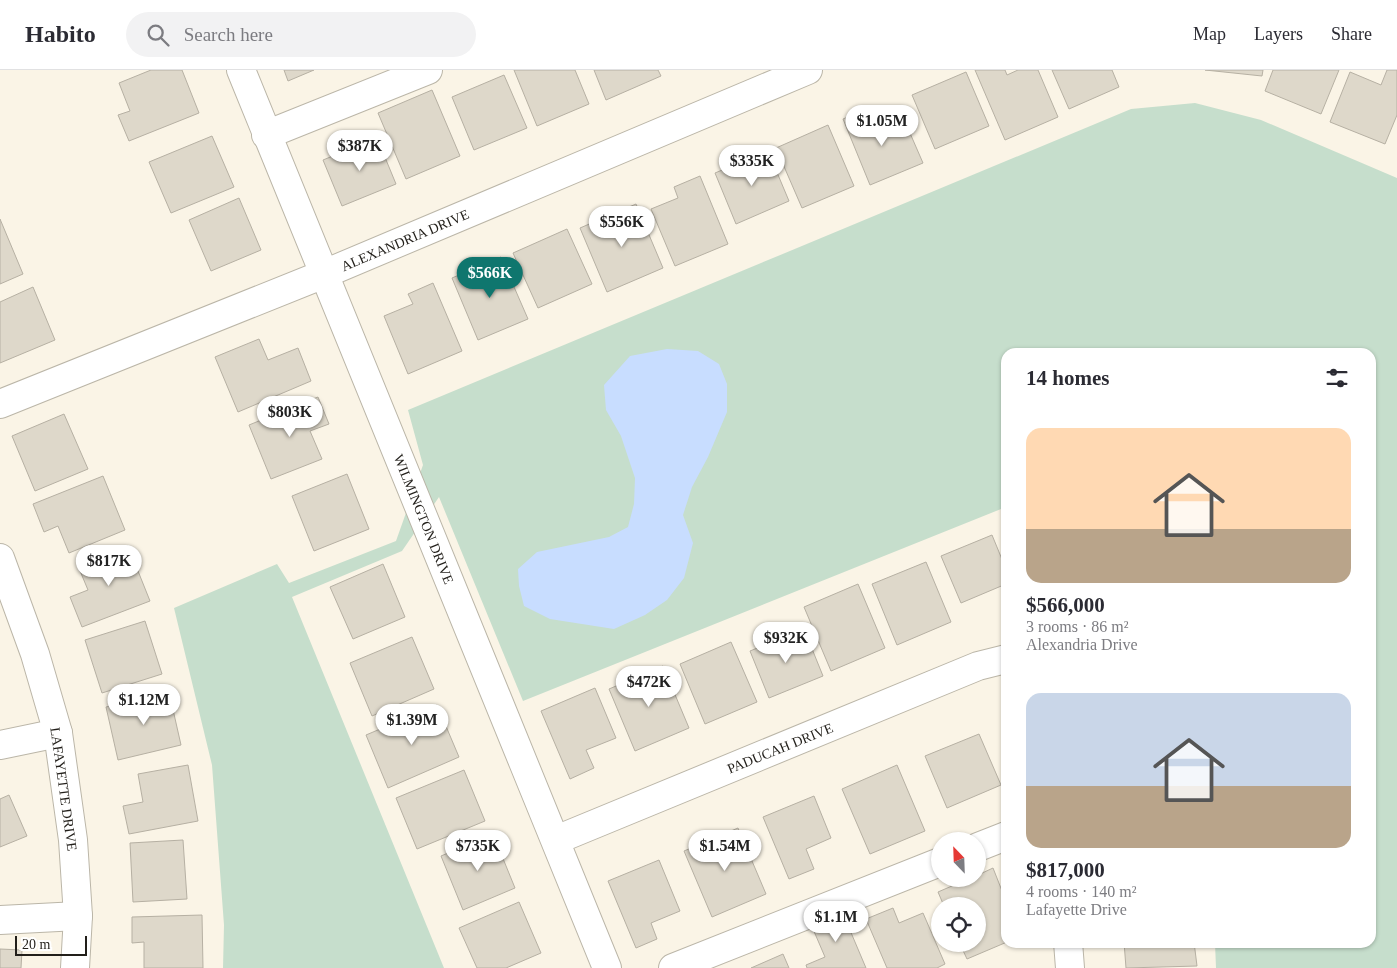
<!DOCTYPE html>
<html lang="en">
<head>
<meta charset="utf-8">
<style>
  :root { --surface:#fff; --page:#f2f2f3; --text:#2b2b33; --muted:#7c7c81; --line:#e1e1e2; --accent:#0f766e }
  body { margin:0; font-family:Georgia,serif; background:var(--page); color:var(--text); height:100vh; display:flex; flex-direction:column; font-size:19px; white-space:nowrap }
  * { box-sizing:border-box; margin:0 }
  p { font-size:16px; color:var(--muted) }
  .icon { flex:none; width:28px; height:28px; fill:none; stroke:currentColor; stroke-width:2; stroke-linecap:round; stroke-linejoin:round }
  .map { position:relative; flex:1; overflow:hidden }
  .panel { position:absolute; left:1001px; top:278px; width:375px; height:600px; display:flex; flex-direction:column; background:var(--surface); border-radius:15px; box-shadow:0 1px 4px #0004 }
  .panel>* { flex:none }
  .needle { width:32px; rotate:337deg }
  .controls { position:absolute; left:931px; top:762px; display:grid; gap:10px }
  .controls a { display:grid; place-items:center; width:55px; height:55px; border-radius:50%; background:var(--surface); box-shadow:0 1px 4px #0004; font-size:25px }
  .scale { position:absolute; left:15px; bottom:12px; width:72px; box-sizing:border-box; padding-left:5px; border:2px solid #221f1a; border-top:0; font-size:14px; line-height:18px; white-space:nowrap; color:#221f1a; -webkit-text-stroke:4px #fff; paint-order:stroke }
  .price { position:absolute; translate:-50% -42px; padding:0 11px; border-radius:18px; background:#fff; color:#222; font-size:16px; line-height:32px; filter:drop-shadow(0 1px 2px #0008) }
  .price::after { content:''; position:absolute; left:50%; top:30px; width:15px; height:11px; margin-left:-8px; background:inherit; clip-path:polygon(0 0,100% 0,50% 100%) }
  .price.on { background:var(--accent); color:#fff }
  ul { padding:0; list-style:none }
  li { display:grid; align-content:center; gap:10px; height:265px; padding:0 25px }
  li span { display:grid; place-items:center; height:155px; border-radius:15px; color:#555 }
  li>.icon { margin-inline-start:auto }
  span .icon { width:90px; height:90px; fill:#fffc; stroke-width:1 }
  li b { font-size:21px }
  h2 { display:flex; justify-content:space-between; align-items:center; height:60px; padding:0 25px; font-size:21px }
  header { display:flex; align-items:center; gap:30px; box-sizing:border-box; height:70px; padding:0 25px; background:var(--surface); border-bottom:1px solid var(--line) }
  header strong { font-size:24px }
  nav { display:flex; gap:28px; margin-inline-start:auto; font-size:18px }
  .search { width:350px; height:45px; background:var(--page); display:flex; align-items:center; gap:12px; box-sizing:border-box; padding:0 18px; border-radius:28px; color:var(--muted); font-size:19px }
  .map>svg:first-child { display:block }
  .green { fill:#c6decc }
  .water { fill:#c8ddff }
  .building { fill:#ded8ca; stroke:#b6b0a3 }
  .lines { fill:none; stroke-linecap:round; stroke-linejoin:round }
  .minor-casing { stroke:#bbb6a8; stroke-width:30 }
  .minor { stroke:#fff; stroke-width:28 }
  .labels { text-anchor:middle; stroke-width:5; stroke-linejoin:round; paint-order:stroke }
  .street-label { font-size:14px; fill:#221f1a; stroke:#fff }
</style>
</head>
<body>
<header>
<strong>Habito</strong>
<div class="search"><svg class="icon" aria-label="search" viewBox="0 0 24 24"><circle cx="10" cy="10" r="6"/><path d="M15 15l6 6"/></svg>Search here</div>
<nav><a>Map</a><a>Layers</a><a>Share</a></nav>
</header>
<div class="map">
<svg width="1397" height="898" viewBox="0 0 1397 898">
  <rect width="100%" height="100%" fill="#faf4e6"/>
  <path class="green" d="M1195,33L1261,50L1397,108V898H1216L1215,873L1371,872V282H1006V437L523,631L439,427L402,481L292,527L444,898H223L224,855L212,695L174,538L277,494L289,513L396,471L423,395L408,340L1131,39Z"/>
  <path class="water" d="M667,279L698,281L719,294L727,314V342L708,387L692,417L683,445L693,473L684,508L667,530L645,545L614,559L550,549L524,536L519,516L518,499L537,482L609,467L628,457L634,434L635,408L621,366L606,340L604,315L630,286Z"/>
  <g class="building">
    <path d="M151,0H182L199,43L129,71L118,45L130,41L119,13Z"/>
    <path d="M284,0H314L288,11Z"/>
    <path d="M514,0H575L589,34L537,56Z"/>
    <path d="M594,0H658L661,6L606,30Z"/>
    <path d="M975,0H1005L1007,5L1018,0H1038L1058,47L1005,70Z"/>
    <path d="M1052,0H1112L1119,17L1069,39Z"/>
    <path d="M1205,0H1263L1262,6Z"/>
    <path d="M1273,0H1339L1321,44L1265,21Z"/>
    <path d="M1387,0H1397V45L1385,74L1330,52L1350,2L1381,15Z"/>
    <path d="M966,2L989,56L935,79L912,25Z"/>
    <path d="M504,5L527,58L474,80L452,27Z"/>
    <path d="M432,20L460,86L406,109L378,43Z"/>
    <path d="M867,39L876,59L903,47L923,93L870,115L843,49Z"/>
    <path d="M828,55L854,116L802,138L776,78Z"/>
    <path d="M212,66L234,117L171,143L149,92Z"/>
    <path d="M377,68L396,114L342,136L323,90Z"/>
    <path d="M768,81L789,131L736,154L715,103Z"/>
    <path d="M700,106L728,174L675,196L651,139L678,128L674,117Z"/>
    <path d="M239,128L261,180L211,201L189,150Z"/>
    <path d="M636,134L663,198L607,222L580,158Z"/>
    <path d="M0,149L23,204L0,214Z"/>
    <path d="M567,159L592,214L538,238L513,183Z"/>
    <path d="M501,187L528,249L478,270L452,208Z"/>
    <path d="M433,213L462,281L408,304L384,246L413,234L408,224Z"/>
    <path d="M33,217L55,270L0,293V232Z"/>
    <path d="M259,269L268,290L298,278L311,311L238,342L215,287Z"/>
    <path d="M318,327L329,354L310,361L322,389L271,409L249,355Z"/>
    <path d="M64,344L88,399L35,421L12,366Z"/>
    <path d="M347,404L369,459L314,481L292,426Z"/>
    <path d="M103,406L125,460L69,483L58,456L44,462L33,434Z"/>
    <path d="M992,465L1006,499V514L961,533L941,486Z"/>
    <path d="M128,476L150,531L82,557L70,527L88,520L78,496Z"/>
    <path d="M926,492L951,552L897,575L872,514Z"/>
    <path d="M383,494L405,547L353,569L330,517Z"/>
    <path d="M858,514L885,578L831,601L804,537Z"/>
    <path d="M145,551L162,604L102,623L85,570Z"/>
    <path d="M804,559L823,606L769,628L750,581Z"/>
    <path d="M412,567L434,619L372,646L350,593Z"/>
    <path d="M731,572L757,632L705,654L680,594Z"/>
    <path d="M663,596L689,658L635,681L609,619Z"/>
    <path d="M595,618L616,668L586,680L594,698L570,709L541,641Z"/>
    <path d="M169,622L181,675L118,690L106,637Z"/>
    <path d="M437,635L459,687L388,718L366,665Z"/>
    <path d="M979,664L1001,715L947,738L925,686Z"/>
    <path d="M188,695L198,751L129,764L123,736L143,732L138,704Z"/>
    <path d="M897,695L925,761L870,784L842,719Z"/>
    <path d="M464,700L485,751L417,779L396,728Z"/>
    <path d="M9,725L27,766L0,777V729Z"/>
    <path d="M814,726L831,768L806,779L814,799L789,809L763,747Z"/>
    <path d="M738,758L766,824L712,847L684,781Z"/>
    <path d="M493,764L515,818L463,840L441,786Z"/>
    <path d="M183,770L187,829L133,832L130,773Z"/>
    <path d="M659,790L680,841L651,853L657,869L636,878L608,811Z"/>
    <path d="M993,798L1006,831L1007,872L967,889L960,874H978V836H944L938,822L968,809H978V805Z"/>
    <path d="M519,832L541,883L506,898H477L459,858Z"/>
    <path d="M893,838L899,853L923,843L945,894L937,898H887L866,849Z"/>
    <path d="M841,839L866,898H807L806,895L825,887L810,852Z"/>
    <path d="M202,845L203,898H144V872L132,873V847Z"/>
    <path d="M1124,872H1194L1197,896L1126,898Z"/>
    <path d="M0,879L22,880L21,898H0Z"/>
    <path d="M783,884L789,898H751Z"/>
  </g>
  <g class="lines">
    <defs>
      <g id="minor">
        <path d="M241,0L607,898"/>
        <path d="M266,65L428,0"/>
        <path d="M0,334L324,204L808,0"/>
        <path d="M0,488L35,584L58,663L73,770L78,846L75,898"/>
        <path d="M0,675L58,663"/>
        <path d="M556,770L978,596L1006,589"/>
        <path d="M978,777L1006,766"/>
        <path d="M0,850L78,846"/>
        <path d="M1068,872L1070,898"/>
        <path d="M673,898L940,792"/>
      </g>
    </defs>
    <use href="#minor" class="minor-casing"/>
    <use href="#minor" class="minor"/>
  </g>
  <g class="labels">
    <g class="street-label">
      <text transform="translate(405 170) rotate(-23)" y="5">ALEXANDRIA DRIVE</text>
      <text transform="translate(424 449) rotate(68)" y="5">WILMINGTON DRIVE</text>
      <text transform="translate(780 678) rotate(-22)" y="5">PADUCAH DRIVE</text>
      <text transform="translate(64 719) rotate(82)" y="5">LAFAYETTE DRIVE</text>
    </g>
  </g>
</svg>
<div class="controls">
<a><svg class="needle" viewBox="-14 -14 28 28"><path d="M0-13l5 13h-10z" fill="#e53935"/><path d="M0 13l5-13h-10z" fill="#7c7c81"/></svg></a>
<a><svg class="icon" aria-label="locate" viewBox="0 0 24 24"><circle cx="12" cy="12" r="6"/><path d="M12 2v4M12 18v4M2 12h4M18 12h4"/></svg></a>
</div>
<div class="scale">20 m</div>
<b class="price" style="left:882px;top:77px">$1.05M</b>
<b class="price" style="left:360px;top:102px">$387K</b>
<b class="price" style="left:752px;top:117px">$335K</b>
<b class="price" style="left:622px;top:178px">$556K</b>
<b class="price on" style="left:490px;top:229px">$566K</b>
<b class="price" style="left:290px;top:368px">$803K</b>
<b class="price" style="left:109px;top:517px">$817K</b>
<b class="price" style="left:786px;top:594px">$932K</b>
<b class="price" style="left:649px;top:638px">$472K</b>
<b class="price" style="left:144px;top:656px">$1.12M</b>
<b class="price" style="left:412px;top:676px">$1.39M</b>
<b class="price" style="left:478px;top:802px">$735K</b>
<b class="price" style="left:725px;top:802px">$1.54M</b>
<b class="price" style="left:836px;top:873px">$1.1M</b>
<section class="panel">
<h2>14 homes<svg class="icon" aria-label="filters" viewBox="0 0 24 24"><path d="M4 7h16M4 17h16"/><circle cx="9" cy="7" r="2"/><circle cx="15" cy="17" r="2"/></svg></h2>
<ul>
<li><span style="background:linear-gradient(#ffd9b3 65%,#b9a48a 0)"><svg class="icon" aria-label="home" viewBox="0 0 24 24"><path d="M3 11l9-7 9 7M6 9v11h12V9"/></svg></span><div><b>$566,000</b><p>3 rooms · 86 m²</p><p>Alexandria Drive</p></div></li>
<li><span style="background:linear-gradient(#c9d6e8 60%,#b9a48a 0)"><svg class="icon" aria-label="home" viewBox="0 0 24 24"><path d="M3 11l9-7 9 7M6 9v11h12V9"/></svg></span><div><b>$817,000</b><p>4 rooms · 140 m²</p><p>Lafayette Drive</p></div></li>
</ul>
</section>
</div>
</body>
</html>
